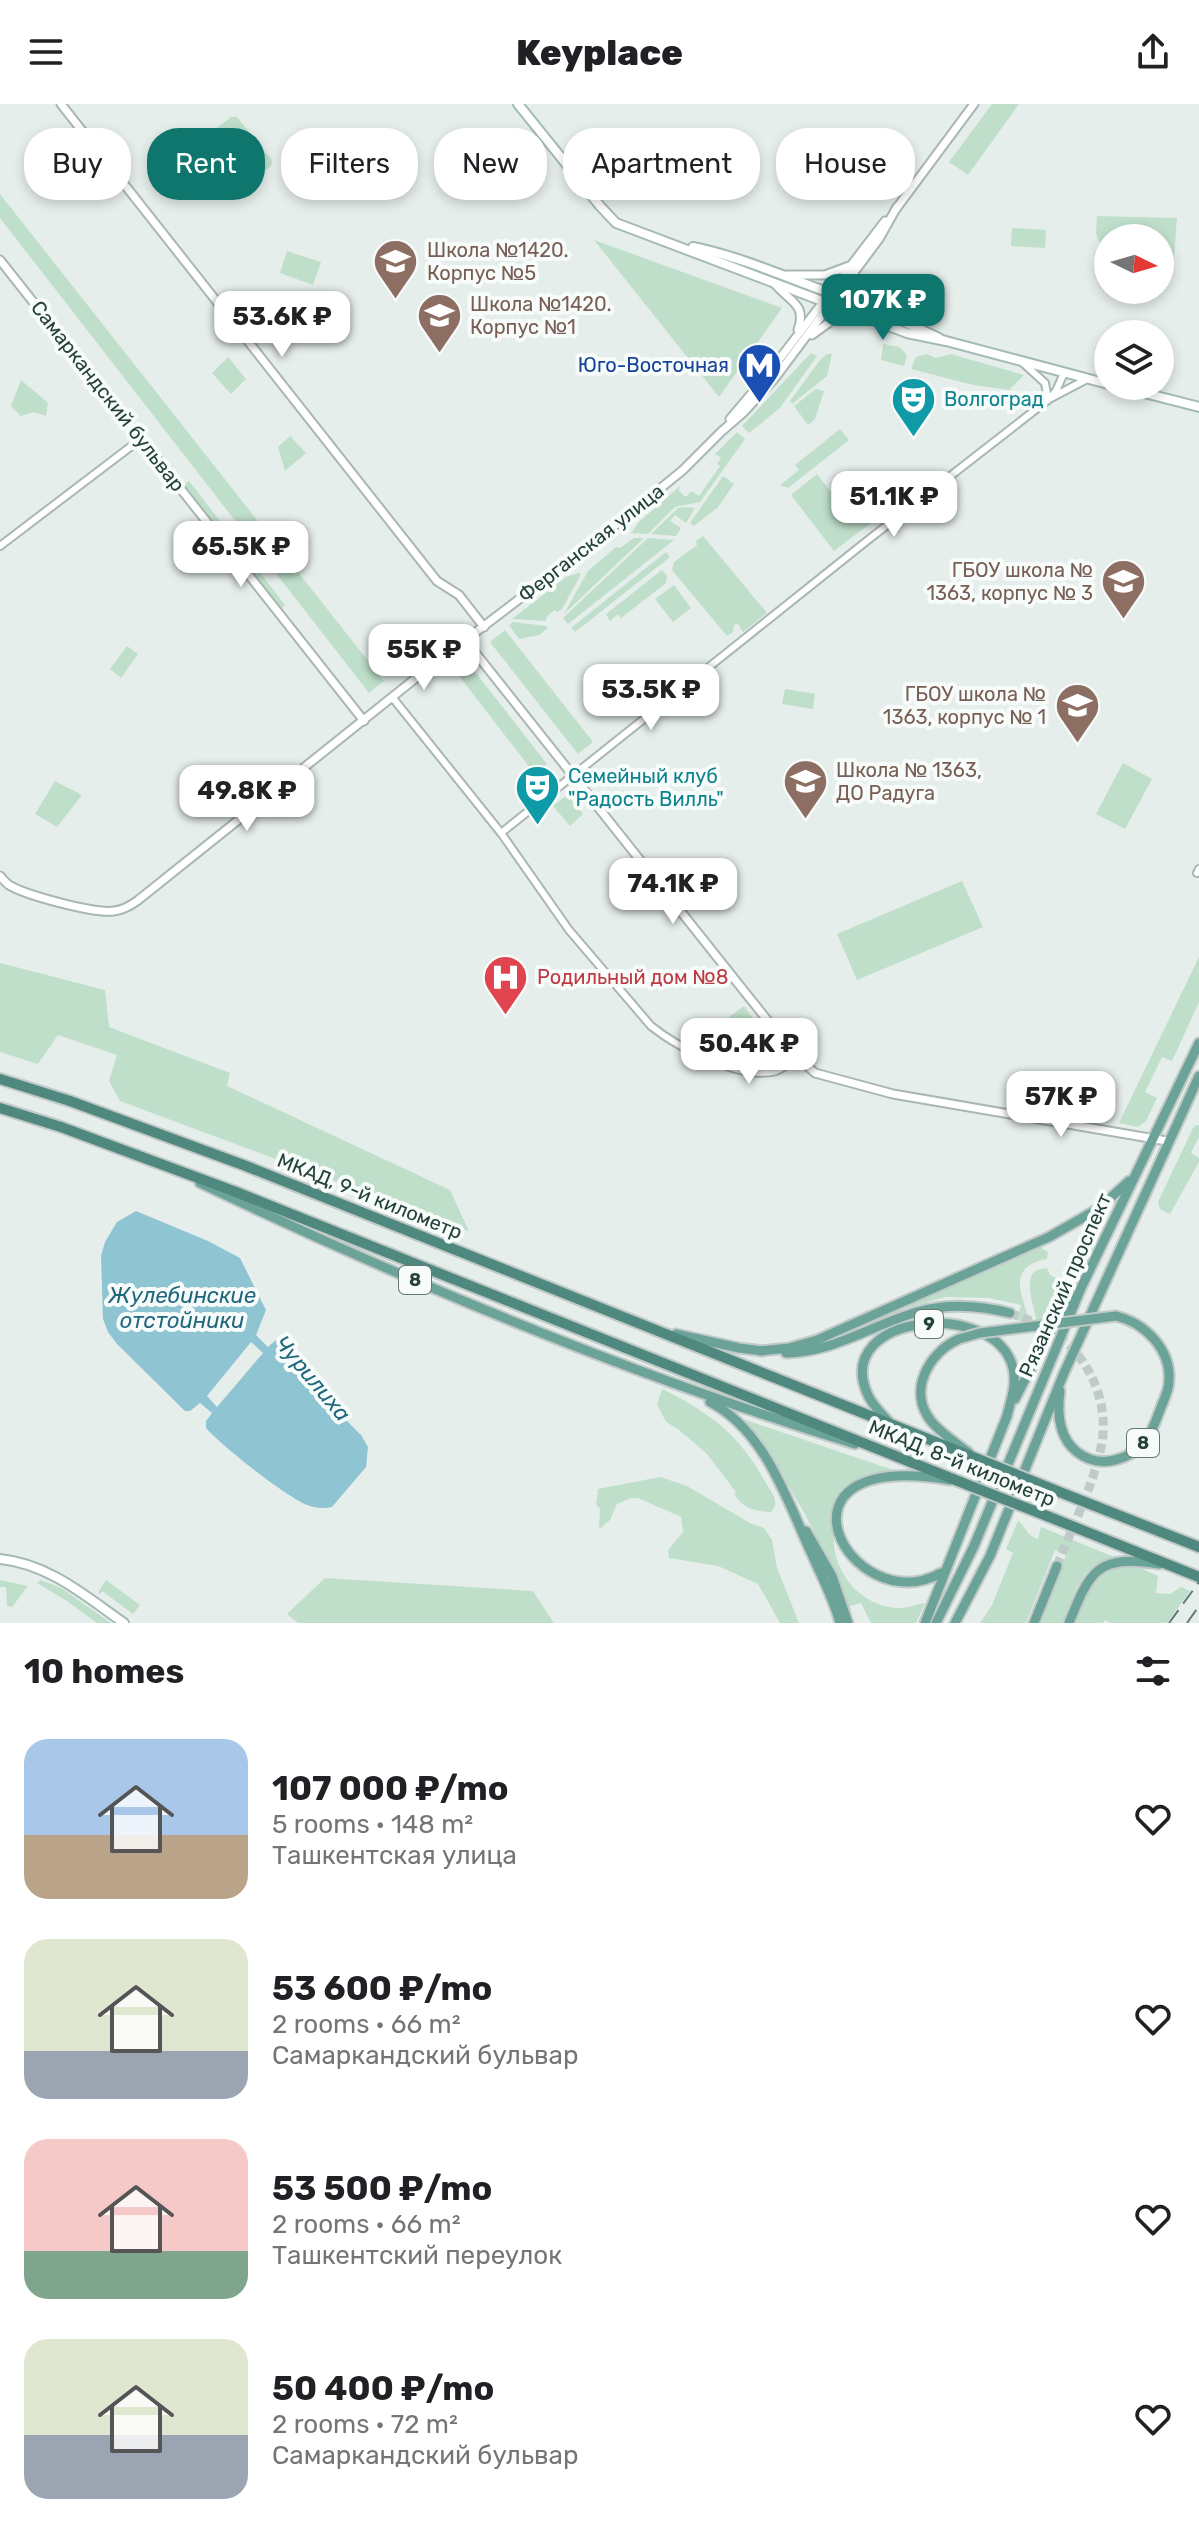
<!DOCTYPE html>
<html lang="en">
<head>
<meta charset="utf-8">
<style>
  :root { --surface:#fff; --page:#f6f6f6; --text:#202124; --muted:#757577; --accent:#0f766e }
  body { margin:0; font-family:Rubik,sans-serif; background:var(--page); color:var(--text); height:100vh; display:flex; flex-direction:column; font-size:30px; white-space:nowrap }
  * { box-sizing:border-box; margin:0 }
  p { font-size:26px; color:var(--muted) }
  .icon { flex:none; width:44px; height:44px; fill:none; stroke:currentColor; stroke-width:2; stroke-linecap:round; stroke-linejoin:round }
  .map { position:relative; height:1519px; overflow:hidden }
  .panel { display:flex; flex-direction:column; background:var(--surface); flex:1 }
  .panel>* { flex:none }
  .guide { position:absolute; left:24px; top:24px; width:1152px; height:72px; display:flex; gap:16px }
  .needle { width:52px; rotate:95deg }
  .buttons { position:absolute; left:1094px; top:120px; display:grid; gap:16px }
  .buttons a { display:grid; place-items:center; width:80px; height:80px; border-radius:50%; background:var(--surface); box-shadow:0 4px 12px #0003; font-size:40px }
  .price { position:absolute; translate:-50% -68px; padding:0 18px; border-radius:16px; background:#fff; color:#222; font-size:26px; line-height:52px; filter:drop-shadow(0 2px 4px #0008) }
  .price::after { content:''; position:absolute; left:50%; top:48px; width:24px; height:18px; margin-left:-12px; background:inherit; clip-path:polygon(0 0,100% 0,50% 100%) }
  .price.active { background:var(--accent); color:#fff }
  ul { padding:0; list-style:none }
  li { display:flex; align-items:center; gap:24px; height:200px; padding:0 24px }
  li span { display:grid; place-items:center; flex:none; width:224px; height:160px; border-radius:24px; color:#555 }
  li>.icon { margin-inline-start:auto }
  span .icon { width:96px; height:96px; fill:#fffc; stroke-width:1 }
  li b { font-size:34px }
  h2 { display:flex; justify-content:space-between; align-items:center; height:96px; padding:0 24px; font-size:34px }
  .pill { padding:0 28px; border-radius:32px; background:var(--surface); box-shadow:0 4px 12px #0003; font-size:28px; line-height:72px }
  .pill.active { background:var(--accent); color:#fff }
  header { display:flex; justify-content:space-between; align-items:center; height:104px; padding:0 24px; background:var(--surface); font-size:36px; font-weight:800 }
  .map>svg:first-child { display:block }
  .green { fill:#bfdfca }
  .water { fill:#8fc4d2; fill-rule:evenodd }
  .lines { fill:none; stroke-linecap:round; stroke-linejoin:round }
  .primary-tunnel { stroke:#bfcbc8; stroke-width:9; stroke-dasharray:9 4.5; stroke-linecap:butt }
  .minor-casing { stroke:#a8b7b3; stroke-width:10 }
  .tertiary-casing { stroke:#a8b7b3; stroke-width:11 }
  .secondary-casing { stroke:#a4bab4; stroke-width:12 }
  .primary-casing { stroke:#c2cac8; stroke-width:13 }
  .trunk-casing { stroke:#c2cac8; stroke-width:14 }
  .minor { stroke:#fff; stroke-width:6 }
  .tertiary { stroke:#fff; stroke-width:7 }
  .secondary { stroke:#fff; stroke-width:8 }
  .primary { stroke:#6ba398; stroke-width:9 }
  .trunk { stroke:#4e887e; stroke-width:10 }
  .rail { stroke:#5f7c76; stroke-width:2; stroke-dasharray:16 8; stroke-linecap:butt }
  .primary-bridge-casing { stroke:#c2cac8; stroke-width:13; stroke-linecap:butt }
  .trunk-bridge-casing { stroke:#c2cac8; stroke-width:14; stroke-linecap:butt }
  .primary-bridge { stroke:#6ba398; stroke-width:9 }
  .trunk-bridge { stroke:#4e887e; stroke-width:10 }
  .labels { text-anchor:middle; stroke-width:8; stroke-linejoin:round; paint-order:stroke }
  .shield { fill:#f7fbf9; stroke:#647974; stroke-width:2 }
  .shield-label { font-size:18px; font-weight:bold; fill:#25413b }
  .education-label { font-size:20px; fill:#785e54; stroke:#f7fbf9; text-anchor:start }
  .transit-label { font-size:20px; fill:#164399; stroke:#f7fbf9; text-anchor:end }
  .street-label { font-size:20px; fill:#25413b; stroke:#f7fbf9 }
  .culture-label { font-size:20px; fill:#0d838f; stroke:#f7fbf9; text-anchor:start }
  .health-label { font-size:20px; fill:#be3a42; stroke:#f7fbf9; text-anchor:start }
  .water-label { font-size:22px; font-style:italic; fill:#1f677d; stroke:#f7fbf9 }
</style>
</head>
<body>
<header><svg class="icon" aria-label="menu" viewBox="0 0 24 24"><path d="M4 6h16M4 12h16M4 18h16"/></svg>Keyplace<svg class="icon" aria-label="share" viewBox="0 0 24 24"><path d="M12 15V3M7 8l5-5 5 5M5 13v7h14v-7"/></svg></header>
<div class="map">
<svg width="1199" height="1519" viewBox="0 0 1199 1519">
  <rect width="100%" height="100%" fill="#e6eeeb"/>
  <g class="green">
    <path d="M992,0H1019L968,71L949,58Z"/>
    <path d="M231,13H237L272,56L271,62L256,74L245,73L214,32V26Z"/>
    <path d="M0,90L384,577L369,589L0,114Z"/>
    <path d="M1097,112L1177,114L1174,153H1160V134H1108V152H1104L1096,129Z"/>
    <path d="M1012,124L1046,126L1045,144L1011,142Z"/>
    <path d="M594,136L782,204L719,293Z"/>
    <path d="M287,147L321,158L313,181L280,169Z"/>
    <path d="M883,240L899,243L907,251L904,262L881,256Z"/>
    <path d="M811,249L817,252L780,304L749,329L742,322Z"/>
    <path d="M827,250H832L827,272L792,300L790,297L820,256Z"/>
    <path d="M927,250L935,254L951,250L1024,271L1009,286L973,281L911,265L916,253Z"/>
    <path d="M228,253L246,275L231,290L212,269Z"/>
    <path d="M21,276L48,299L46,312L34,308L21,312L11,302Z"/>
    <path d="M816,285L824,287L815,315L808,321L794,302Z"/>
    <path d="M840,325L849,336L788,384L780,381L799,366L795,361Z"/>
    <path d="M737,328L745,335L700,398L675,403L648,430L631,429L639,418L680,382L679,387L686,393L691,387L699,392L720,362L717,360L721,354L715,350Z"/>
    <path d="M290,332L306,349L285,367L278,343Z"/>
    <path d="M817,370L839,398L845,393L856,408L865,401L876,415L834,447L791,391Z"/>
    <path d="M723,372L734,380L718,403L694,422L690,419Z"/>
    <path d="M189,377L285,501L282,504L181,383Z"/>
    <path d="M685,403L695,404L686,419L675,411L670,417L681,424L676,432L651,430L678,404Z"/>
    <path d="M703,432L767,509L743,528L738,520L734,521L733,528L727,532L672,466L674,458L697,441L696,437Z"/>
    <path d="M634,434H644L564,510L588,467L616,443L620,444Z"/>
    <path d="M648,434L674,436L568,520L563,514Z"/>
    <path d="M666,448L670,453L575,528L571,524Z"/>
    <path d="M662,466L667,472L666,479L621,514L618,510L610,517L606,510Z"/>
    <path d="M579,469L581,470L562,505L557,508L555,506L547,512L546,517L512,515L566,473Z"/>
    <path d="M674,481L691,504L673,518L655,495Z"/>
    <path d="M513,518L546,522L548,524L539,531L519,535L509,521Z"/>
    <path d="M505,526L593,638L578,650L490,538Z"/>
    <path d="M127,542L138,550L121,574L110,565Z"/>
    <path d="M465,555L547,660L534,669L453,564Z"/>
    <path d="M785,585L815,590L813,605L782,600Z"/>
    <path d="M1123,659L1152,675L1125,725L1096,710Z"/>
    <path d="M55,677L82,691L57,723L35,710Z"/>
    <path d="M567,691L583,710L570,722L553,702Z"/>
    <path d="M962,777L983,823L857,876L837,830Z"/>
    <path d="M1199,853V898L1172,957L1162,953L1145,988L1157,994L1146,1017L1138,1023L1119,1019Z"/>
    <path d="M0,859L105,886L109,923L230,969L227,982L450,1086L469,1127L120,997L109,977L117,951L58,931L38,960L0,948Z"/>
    <path d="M744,902L780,951L779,956L769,961L764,959L729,913Z"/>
    <path d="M1199,1021V1033L1191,1049L1199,1054V1058L1170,1110L1160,1105L1158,1098L1194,1022Z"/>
    <path d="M1040,1143L1048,1148L1047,1155C1008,1163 1020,1186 1029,1215L1017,1217L1021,1201L989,1194L945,1193L904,1205L847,1232L812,1242L894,1208Z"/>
    <path d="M1047,1164L1050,1171L1072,1182L1041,1232C1038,1218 1026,1186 1031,1173C1033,1166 1040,1165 1047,1164Z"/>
    <path d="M662,1285C711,1309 740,1331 767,1381C773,1391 780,1398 771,1408C753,1407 744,1405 734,1390L736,1388L707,1350L678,1325L666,1318L657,1300Z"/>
    <path d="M740,1314L902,1369C887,1375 862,1380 851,1392C811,1433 845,1504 901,1504C908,1504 917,1500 925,1499L916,1519H871L861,1499L850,1502L853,1519C828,1446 789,1373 740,1314Z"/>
    <path d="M660,1373L687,1382L750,1419L764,1424L772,1436L777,1464L799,1519H780L758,1480L718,1462L669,1454L668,1446L683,1428L681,1413L638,1394H631L617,1400L610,1416L599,1425L600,1405L596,1400L598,1385Z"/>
    <path d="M1018,1417C1026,1422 1026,1432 1038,1435L1041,1423L1114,1453C1079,1462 1075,1489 1063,1519H1040L1066,1451L1055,1446L1026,1519H980L992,1501L1013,1449L1006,1445Z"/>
    <path d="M1122,1461L1136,1462L1158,1472L1156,1489L1170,1490L1181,1483L1190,1487L1167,1519H1111L1105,1516L1103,1519H1073L1093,1474L1100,1468Z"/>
    <path d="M325,1474L533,1487L554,1519H298L287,1510Z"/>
    <path d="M0,1476L28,1482L12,1503L7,1502L6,1483H0Z"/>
    <path d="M41,1476L61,1484L111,1519H97L67,1497L37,1479Z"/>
    <path d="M106,1476L140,1501L133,1510L102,1487L99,1491V1487Z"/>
  </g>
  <path class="water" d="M136,1107L208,1137L240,1154L266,1206L256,1231L268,1243L276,1236L282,1238L305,1275L361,1331L368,1343L366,1363L332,1403C323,1405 315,1404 307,1401C284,1391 223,1343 206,1324V1317L212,1309L200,1299L190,1307H185L117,1240L108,1228L103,1215L101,1152L105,1138L117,1118ZM251,1238L263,1249L217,1303L207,1292Z"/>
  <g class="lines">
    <path class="primary-tunnel" d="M1010,1209C1023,1214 1037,1219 1049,1226C1090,1250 1112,1302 1100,1348C1091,1387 1071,1425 1057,1462"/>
    <defs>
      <g id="minor">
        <path d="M1022,258L1045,279L1048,296"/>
        <path d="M1051,294L1087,275"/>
        <path d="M0,442L142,334"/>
        <path d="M392,593L501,729L569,826L651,922C677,943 742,977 776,967C784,964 790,958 797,953"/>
        <path d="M501,729L868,436L1048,296L1056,287L1064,269"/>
        <path d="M1197,769L1199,765"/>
      </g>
      <g id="tertiary">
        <path d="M61,0L437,477L459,491L484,523"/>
        <path d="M896,105L974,0"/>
        <path d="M0,156L364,617"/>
        <path d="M854,169L856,185L881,206"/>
        <path d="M787,171H825L849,162"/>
        <path d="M775,180C790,198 807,200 798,226"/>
        <path d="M812,231L834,215L857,212"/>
        <path d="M730,315L768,270L885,117"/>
        <path d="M466,537L744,887L797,953L815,969L893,990L1167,1037"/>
        <path d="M0,772C2,774 6,779 9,781C25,791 95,810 114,807C123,806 130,802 137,797L426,566L602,432L683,366L722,327L744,308L775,274L879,135L897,103"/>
      </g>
      <g id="secondary">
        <path d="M518,0L600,102L616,119L907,229L946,237L1108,280"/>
        <path d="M693,143C732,151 769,166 806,180C851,197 896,213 939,234"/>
        <path d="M1117,282L1199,303"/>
        <path d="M0,1455C49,1460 85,1492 124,1519"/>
      </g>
      <g id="primary">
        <path d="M200,1079C412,1180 630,1271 855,1340"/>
        <path d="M676,1230L739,1244L763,1247"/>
        <path d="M959,1235C929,1248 907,1287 931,1317C941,1329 956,1339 969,1349"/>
        <path d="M760,1247L789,1244L817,1236L1049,1133L1098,1105L1129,1077"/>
        <path d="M786,1249C834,1248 872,1221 917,1208C948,1199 978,1201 1010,1209"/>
        <path d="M1060,1287C1057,1309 1058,1333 1077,1348C1100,1366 1132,1356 1147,1334C1153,1326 1156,1316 1160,1306C1163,1297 1169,1287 1169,1277C1171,1245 1145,1219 1116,1212"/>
        <path d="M1015,1295L1044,1238L1073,1193"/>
        <path d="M710,1298C764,1326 786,1393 809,1444C820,1469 833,1493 840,1519"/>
        <path d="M889,1318C881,1309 871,1300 867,1289C833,1209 996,1194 1013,1264C1017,1281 1011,1295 1007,1312L925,1519"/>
        <path d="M806,1427L832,1472L848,1519"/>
        <path d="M941,1469C850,1519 756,1343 950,1376"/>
        <path d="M936,1519L974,1442L1081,1184L1199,939"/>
        <path d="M955,1519L990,1452L1064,1269L1199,972"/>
        <path d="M1034,1519L1057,1462"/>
        <path d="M1069,1519C1090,1467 1097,1450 1159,1460"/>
      </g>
      <g id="trunk">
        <path d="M0,975L70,997L246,1062L978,1355"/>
        <path d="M0,1004L61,1023L236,1088L968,1381"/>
        <path d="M1047,1383L1199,1443"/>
        <path d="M1037,1408L1199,1473"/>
      </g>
    </defs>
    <use href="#minor" class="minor-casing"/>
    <use href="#tertiary" class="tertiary-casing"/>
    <use href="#secondary" class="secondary-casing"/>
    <use href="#primary" class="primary-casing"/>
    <use href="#trunk" class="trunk-casing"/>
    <use href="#minor" class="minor"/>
    <use href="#tertiary" class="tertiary"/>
    <use href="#secondary" class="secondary"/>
    <use href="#primary" class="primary"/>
    <use href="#trunk" class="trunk"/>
    <g class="rail">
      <path d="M1169,1519L1199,1478"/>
      <path d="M1187,1519L1199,1502"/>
    </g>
    <defs>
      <path id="primary-bridge" d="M959,1235L980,1229L1116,1212"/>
      <g id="trunk-bridge">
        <path d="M978,1355L1047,1383"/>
        <path d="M968,1381L1037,1408"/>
      </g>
    </defs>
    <use href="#primary-bridge" class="primary-bridge-casing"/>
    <use href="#trunk-bridge" class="trunk-bridge-casing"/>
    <use href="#primary-bridge" class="primary-bridge"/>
    <use href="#trunk-bridge" class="trunk-bridge"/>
  </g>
  <defs>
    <symbol id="school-pin" viewBox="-11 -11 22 30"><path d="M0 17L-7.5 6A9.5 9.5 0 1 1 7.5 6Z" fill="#8d6e63" stroke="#f7fbf9"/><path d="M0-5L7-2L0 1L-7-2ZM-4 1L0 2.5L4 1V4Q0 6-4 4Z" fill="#fff"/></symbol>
    <symbol id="metro-pin" viewBox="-11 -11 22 30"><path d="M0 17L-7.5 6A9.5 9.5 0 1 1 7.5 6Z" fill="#1a4fb4" stroke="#f7fbf9"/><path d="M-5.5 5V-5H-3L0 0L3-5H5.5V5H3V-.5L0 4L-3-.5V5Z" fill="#fff"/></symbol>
    <symbol id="theatre-pin" viewBox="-11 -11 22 30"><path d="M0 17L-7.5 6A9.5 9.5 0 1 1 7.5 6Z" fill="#0f9aa8" stroke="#f7fbf9"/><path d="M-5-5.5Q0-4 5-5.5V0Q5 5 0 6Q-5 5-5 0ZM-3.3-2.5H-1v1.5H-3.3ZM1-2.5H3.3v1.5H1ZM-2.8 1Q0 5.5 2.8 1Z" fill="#fff"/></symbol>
    <symbol id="hospital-pin" viewBox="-11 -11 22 30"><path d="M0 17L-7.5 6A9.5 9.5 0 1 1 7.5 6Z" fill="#e0444e" stroke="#f7fbf9"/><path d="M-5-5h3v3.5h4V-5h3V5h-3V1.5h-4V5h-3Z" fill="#fff"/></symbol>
  </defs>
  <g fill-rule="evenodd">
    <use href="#school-pin" x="370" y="132" width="51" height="69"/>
    <use href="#school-pin" x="414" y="186" width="51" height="69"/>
    <use href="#metro-pin" x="734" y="236" width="51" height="69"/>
    <use href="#theatre-pin" x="888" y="270" width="51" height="69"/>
    <use href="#school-pin" x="1098" y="452" width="51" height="69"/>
    <use href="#school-pin" x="1052" y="576" width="51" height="69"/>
    <use href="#school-pin" x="780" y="652" width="51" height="69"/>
    <use href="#theatre-pin" x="512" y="658" width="51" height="69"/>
    <use href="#hospital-pin" x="480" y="848" width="51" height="69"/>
  </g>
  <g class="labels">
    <g class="shield">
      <rect x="399" y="1162" width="32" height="28" rx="6"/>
      <rect x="915" y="1206" width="28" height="28" rx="6"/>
      <rect x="1127" y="1325" width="32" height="28" rx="6"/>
    </g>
    <g class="shield-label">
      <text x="415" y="1182">8</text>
      <text x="929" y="1226">9</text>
      <text x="1143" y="1345">8</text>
    </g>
    <g class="education-label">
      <text x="427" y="153">Школа №1420.<tspan x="427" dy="23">Корпус №5</tspan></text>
      <text x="470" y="207">Школа №1420.<tspan x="470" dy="23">Корпус №1</tspan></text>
      <text x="1093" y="473" text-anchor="end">ГБОУ школа №<tspan x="1093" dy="23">1363, корпус № 3</tspan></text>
      <text x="1046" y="597" text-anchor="end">ГБОУ школа №<tspan x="1046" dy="23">1363, корпус № 1</tspan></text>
      <text x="836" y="673">Школа № 1363,<tspan x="836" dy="23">ДО Радуга</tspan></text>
    </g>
    <g class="transit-label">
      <text x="729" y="268">Юго-Восточная</text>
    </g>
    <g class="street-label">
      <text transform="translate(108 292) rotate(52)" y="7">Самаркандский бульвар</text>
      <text transform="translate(591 439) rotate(-38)" y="7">Ферганская улица</text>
      <text transform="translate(370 1092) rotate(22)" y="7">МКАД, 9-й километр</text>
      <text transform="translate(1065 1181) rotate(-66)" y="7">Рязанский проспект</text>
      <text transform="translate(962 1359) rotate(22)" y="7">МКАД, 8-й километр</text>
    </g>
    <g class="culture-label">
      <text x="944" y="302">Волгоград</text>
      <text x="568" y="679">Семейный клуб<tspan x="568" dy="23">"Радость Вилль"</tspan></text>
    </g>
    <g class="health-label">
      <text x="537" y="880">Родильный дом №8</text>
    </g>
    <g class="water-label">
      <text x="182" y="1199">Жулебинские<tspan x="182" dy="25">отстойники</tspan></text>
      <text transform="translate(313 1274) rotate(50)" y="8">Чурилиха</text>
    </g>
  </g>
</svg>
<div class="buttons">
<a><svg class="needle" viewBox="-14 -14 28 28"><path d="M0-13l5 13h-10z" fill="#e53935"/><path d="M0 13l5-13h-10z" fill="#757577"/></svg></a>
<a><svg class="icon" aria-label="layers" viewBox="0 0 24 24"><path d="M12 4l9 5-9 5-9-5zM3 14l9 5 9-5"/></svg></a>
</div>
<b class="price active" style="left:883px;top:238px">107K ₽</b>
<b class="price" style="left:282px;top:255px">53.6K ₽</b>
<b class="price" style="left:894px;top:435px">51.1K ₽</b>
<b class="price" style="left:241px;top:485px">65.5K ₽</b>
<b class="price" style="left:424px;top:588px">55K ₽</b>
<b class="price" style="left:651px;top:628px">53.5K ₽</b>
<b class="price" style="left:247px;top:729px">49.8K ₽</b>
<b class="price" style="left:673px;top:822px">74.1K ₽</b>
<b class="price" style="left:749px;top:982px">50.4K ₽</b>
<b class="price" style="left:1061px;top:1035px">57K ₽</b>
<div class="guide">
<a class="pill">Buy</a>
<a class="pill active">Rent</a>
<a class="pill">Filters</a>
<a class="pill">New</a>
<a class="pill">Apartment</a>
<a class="pill">House</a>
</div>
</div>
<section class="panel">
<h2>10 homes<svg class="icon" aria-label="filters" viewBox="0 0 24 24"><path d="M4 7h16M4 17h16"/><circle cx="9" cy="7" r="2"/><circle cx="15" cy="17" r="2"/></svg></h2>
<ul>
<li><span style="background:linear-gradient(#a9c7e8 60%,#b9a48a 0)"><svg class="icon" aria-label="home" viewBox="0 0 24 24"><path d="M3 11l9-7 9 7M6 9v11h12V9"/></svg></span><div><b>107 000 ₽/mo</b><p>5 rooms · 148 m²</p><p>Ташкентская улица</p></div><svg class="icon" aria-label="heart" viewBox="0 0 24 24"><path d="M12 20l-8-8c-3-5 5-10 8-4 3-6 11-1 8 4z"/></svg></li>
<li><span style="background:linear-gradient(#dfe7d0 70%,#9aa5b1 0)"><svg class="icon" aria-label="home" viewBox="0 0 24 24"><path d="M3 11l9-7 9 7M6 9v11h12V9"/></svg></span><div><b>53 600 ₽/mo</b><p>2 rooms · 66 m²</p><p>Самаркандский бульвар</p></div><svg class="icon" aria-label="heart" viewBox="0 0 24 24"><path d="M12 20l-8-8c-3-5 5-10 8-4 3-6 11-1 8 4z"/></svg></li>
<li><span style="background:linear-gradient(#f6c9c9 70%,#7fa58c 0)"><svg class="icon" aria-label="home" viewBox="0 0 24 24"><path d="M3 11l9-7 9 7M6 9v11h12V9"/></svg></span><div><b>53 500 ₽/mo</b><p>2 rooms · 66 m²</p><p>Ташкентский переулок</p></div><svg class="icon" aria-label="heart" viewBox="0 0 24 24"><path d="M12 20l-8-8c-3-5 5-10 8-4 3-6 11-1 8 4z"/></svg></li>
<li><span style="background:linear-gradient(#dfe7d0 60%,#9aa5b1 0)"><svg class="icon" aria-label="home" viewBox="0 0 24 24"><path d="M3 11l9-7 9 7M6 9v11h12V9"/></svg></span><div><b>50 400 ₽/mo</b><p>2 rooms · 72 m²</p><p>Самаркандский бульвар</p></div><svg class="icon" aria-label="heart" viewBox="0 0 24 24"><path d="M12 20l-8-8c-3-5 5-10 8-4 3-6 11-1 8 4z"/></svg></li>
</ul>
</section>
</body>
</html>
